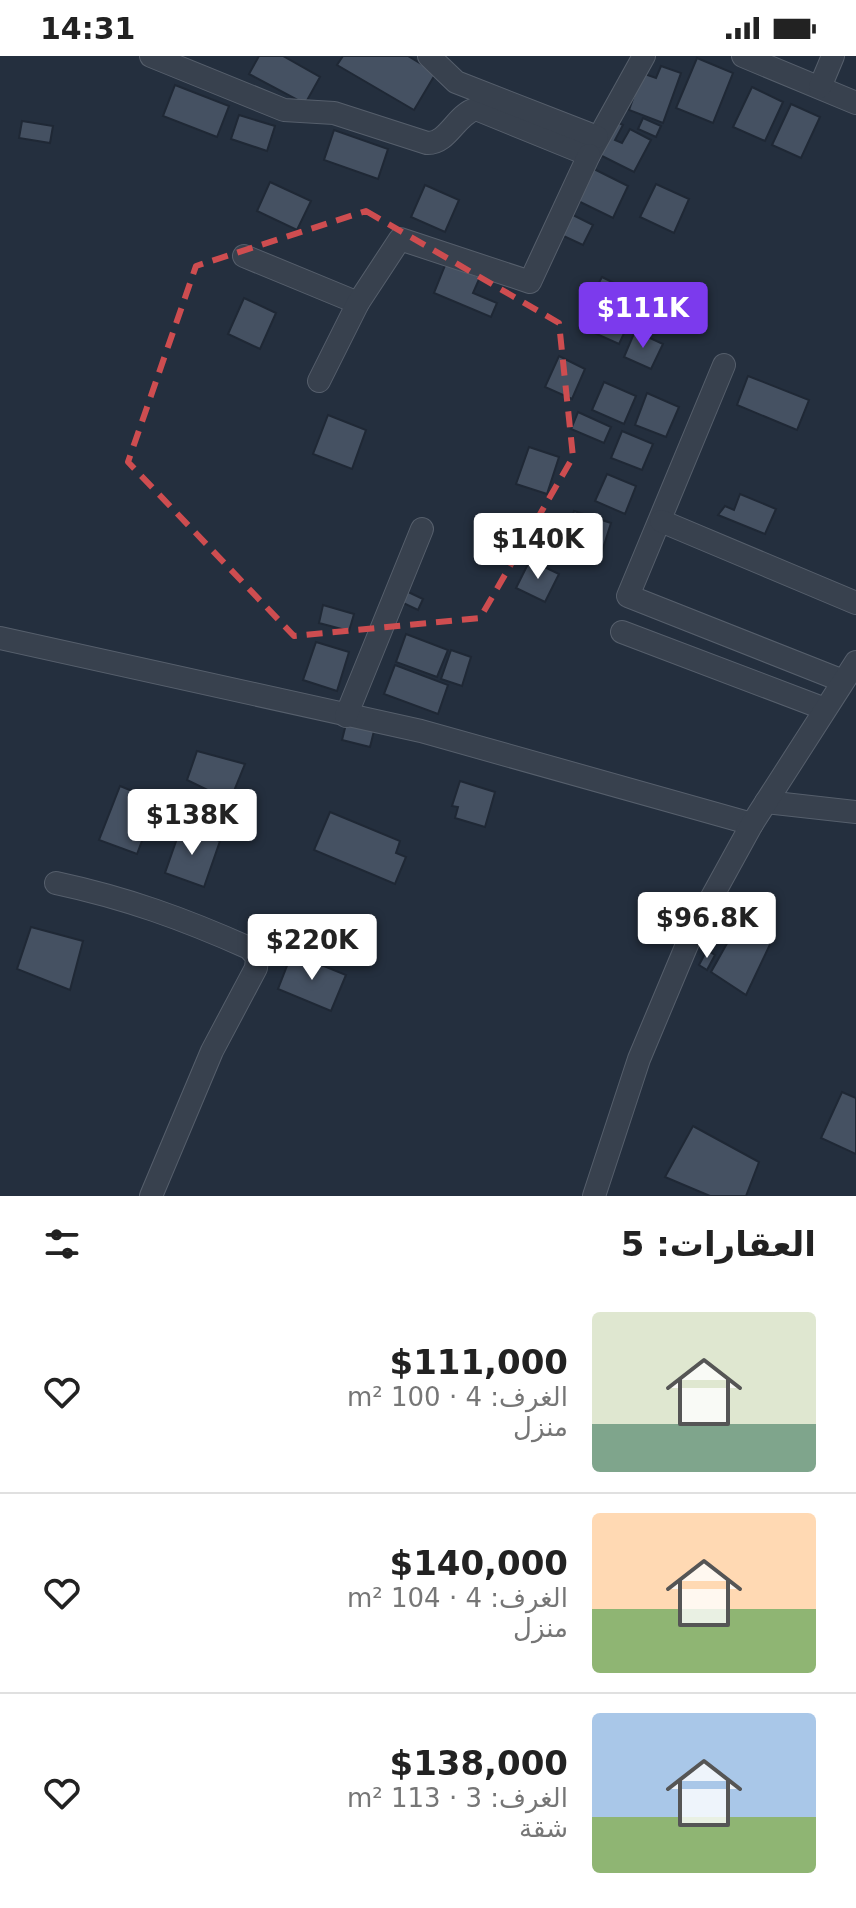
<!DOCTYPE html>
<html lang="ar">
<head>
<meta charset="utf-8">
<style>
  :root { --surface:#fff; --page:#f2f2f2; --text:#222; --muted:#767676; --line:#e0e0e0; --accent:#7c3aed }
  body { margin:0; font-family:"DejaVu Sans",Cairo,sans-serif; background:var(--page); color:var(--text); direction:rtl; height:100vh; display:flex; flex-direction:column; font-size:30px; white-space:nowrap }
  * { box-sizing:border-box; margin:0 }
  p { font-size:26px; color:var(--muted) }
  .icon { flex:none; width:44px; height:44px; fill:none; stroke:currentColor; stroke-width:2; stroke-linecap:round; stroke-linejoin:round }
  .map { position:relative; height:1140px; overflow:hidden; direction:ltr }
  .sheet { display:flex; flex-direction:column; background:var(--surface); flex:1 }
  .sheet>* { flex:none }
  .price { position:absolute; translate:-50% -68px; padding:0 18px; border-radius:8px; background:#fff; color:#222; font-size:26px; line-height:52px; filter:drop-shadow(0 2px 4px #0008) }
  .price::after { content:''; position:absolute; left:50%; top:48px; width:24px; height:18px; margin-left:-12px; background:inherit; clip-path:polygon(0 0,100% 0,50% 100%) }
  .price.active { background:var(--accent); color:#fff }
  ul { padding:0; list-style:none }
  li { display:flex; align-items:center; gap:24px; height:200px; padding:0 40px }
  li+li { border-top:2px solid var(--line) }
  li span { display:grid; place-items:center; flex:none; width:224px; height:160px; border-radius:8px; color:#555 }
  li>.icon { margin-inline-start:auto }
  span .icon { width:96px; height:96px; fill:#fffc; stroke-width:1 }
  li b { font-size:34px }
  h2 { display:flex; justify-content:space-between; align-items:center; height:96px; padding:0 40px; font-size:34px }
  .status { display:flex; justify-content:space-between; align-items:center; height:56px; padding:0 40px; background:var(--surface); direction:ltr }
  .status svg { height:22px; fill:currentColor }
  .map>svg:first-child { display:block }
  .building { fill:#455162; stroke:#1f2835; stroke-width:2 }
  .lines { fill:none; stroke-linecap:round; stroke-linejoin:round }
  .street-casing { stroke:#565f6c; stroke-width:24 }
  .street { stroke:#38414e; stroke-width:22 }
  .marked { fill:none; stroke:#ce4d50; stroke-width:6; stroke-dasharray:16 10; stroke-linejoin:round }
</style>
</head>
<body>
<div class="status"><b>14:31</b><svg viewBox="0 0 49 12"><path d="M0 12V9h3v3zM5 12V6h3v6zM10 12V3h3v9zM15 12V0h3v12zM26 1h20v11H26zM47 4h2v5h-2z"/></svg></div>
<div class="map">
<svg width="856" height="1140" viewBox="0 0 856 1140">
  <rect width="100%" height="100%" fill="#242f3e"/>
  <g class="building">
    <path d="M259,0H283L320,21L305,48L249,18Z"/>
    <path d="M343,0H408L436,17L414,54L337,9Z"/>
    <path d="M697,2L733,17L713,67L676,52Z"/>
    <path d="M661,10L681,17L663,67L629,54L642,17L656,22Z"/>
    <path d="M175,29L229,50L217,81L163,60Z"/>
    <path d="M752,31L783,46L765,85L733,71Z"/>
    <path d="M791,48L820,61L801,102L772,89Z"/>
    <path d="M239,59L275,70L267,95L231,83Z"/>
    <path d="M643,62L661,70L656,81L638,73Z"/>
    <path d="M22,65L53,70L50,87L19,82Z"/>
    <path d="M615,65L623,69L615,84L622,87L630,73L651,84L634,116L598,98Z"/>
    <path d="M334,74L388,93L378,123L324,104Z"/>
    <path d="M588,110L628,130L613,162L572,142Z"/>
    <path d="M270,126L311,145L297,174L257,155Z"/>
    <path d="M656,128L689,143L674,177L640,161Z"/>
    <path d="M425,129L459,144L445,176L411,161Z"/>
    <path d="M567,156L593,169L583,189L557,177Z"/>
    <path d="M446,207L480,221L473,237L497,247L491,261L434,237Z"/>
    <path d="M602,221L622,231L616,244L595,234Z"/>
    <path d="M596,238L634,256L619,288L581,271Z"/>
    <path d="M244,242L276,257L260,293L228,278Z"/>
    <path d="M635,275L663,288L651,313L624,301Z"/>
    <path d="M559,300L585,313L572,343L545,331Z"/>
    <path d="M748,320L809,344L797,374L737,349Z"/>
    <path d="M604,326L636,340L624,368L592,354Z"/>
    <path d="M647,337L679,351L666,381L635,369Z"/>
    <path d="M578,356L611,371L604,387L571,373Z"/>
    <path d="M328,359L366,374L352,413L313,398Z"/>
    <path d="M622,375L653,388L642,414L611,402Z"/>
    <path d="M529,391L559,401L547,438L516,428Z"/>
    <path d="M607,418L636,430L625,458L595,445Z"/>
    <path d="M740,438L776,453L765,478L718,459L725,450L734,454Z"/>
    <path d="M574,455L611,467L598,508L561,496Z"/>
    <path d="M530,504L559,518L545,546L516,532Z"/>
    <path d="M404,534L423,543L418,554L399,545Z"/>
    <path d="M323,549L354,558L349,575L319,567Z"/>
    <path d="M406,578L448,594L437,621L396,606Z"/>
    <path d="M316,586L349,596L337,635L303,624Z"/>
    <path d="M451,594L471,601L462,630L441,623Z"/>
    <path d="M395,609L448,629L438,658L384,638Z"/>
    <path d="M346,668L374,675L370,691L342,684Z"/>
    <path d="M197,695L245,708L230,745L187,724Z"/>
    <path d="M460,725L495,736L485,771L455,762L458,751L452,750Z"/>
    <path d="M120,730L157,745L137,798L99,784Z"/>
    <path d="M330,756L400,785L396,797L406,801L395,828L314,794Z"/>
    <path d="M181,771L220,785L204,831L165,817Z"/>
    <path d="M739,866L773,882L746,939L711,916Z"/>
    <path d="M31,871L83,885L70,934L17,913Z"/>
    <path d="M707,894L715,899L707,914L699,909Z"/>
    <path d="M292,897L346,919L331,955L278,933Z"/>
    <path d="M842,1036L856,1042V1098L821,1082Z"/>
    <path d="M693,1070L759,1106L746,1140H710L665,1121Z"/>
  </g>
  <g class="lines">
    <defs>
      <g id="street">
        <path d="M151,0L284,54L334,57L427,87C448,88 456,58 476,53L589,99L644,0"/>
        <path d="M429,0L456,26L597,81"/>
        <path d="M743,0L856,47"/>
        <path d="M820,31L833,0"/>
        <path d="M244,200L358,247"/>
        <path d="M724,309L628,540L843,625"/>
        <path d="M319,325L358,247L400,183L530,226L589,99"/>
        <path d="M661,465L856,547"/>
        <path d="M622,576L825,653"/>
        <path d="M0,582L421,675L752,768"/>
        <path d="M346,660L422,473"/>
        <path d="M766,746L856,756"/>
        <path d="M56,827C126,842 184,863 249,892L257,901L256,912L212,995L151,1140"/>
        <path d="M594,1140L639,1003L691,879L752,768L856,606"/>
      </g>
    </defs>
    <use href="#street" class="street-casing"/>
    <use href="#street" class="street"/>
  </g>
  <path class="marked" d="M366,155L559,267L573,401L480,562L294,580L128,406L196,210Z"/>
</svg>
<b class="price active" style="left:643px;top:294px">$111K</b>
<b class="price" style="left:538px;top:525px">$140K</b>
<b class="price" style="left:192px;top:801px">$138K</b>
<b class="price" style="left:707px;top:904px">$96.8K</b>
<b class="price" style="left:312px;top:926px">$220K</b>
</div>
<section class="sheet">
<h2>العقارات: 5<svg class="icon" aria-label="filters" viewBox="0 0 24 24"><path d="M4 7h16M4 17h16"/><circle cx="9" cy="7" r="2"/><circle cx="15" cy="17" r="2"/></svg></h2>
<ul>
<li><span style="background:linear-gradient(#dfe7d0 70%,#7fa58c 0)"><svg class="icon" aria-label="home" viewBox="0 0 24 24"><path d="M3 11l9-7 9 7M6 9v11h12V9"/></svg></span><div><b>$111,000</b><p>الغرف: 4 · 100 m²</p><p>منزل</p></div><svg class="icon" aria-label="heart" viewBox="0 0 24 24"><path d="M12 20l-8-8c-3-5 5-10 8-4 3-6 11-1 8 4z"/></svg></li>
<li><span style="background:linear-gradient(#ffd9b3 60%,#8fb573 0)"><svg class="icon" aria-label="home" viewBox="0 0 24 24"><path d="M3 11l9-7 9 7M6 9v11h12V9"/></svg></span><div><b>$140,000</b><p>الغرف: 4 · 104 m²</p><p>منزل</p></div><svg class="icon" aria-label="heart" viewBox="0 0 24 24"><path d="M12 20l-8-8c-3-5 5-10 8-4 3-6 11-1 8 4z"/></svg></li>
<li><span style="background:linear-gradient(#a9c7e8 65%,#8fb573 0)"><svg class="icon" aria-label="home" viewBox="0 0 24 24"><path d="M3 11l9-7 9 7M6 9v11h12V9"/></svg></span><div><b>$138,000</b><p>الغرف: 3 · 113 m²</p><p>شقة</p></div><svg class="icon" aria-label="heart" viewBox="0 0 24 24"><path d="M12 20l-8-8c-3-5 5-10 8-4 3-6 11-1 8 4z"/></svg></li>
</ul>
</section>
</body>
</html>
